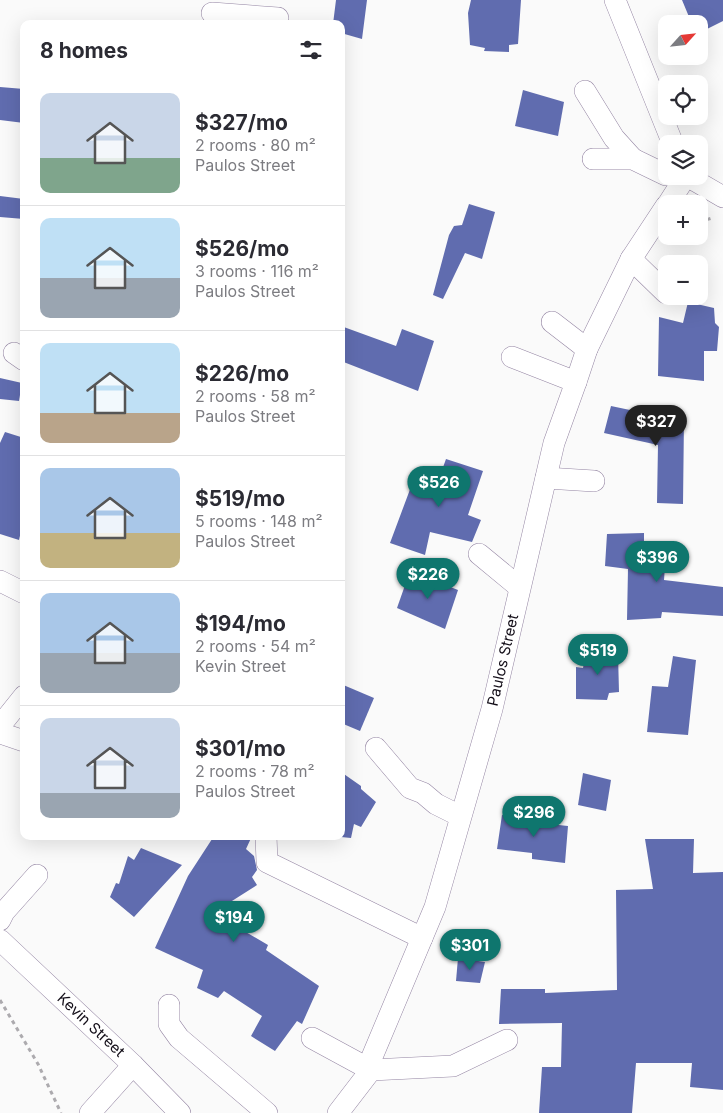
<!DOCTYPE html>
<html lang="en">
<head>
<meta charset="utf-8">
<style>
  :root { --surface:#fff; --page:#f2f2f3; --text:#2b2b33; --muted:#7c7c81; --line:#e1e1e2; --accent:#0f766e }
  body { margin:0; font-family:Inter,sans-serif; background:var(--page); color:var(--text); height:100vh; display:flex; flex-direction:column; font-size:19px; white-space:nowrap }
  * { box-sizing:border-box; margin:0 }
  p { font-size:16px; color:var(--muted) }
  .icon { flex:none; width:28px; height:28px; fill:none; stroke:currentColor; stroke-width:2; stroke-linecap:round; stroke-linejoin:round }
  .map { position:relative; flex:1; overflow:hidden }
  .panel { position:absolute; left:20px; top:20px; width:325px; height:820px; display:flex; flex-direction:column; background:var(--surface); border-radius:10px; box-shadow:0 5px 20px #0002 }
  .panel>* { flex:none }
  .needle { width:32px; rotate:63deg }
  .tools { position:absolute; left:658px; top:15px; display:grid; gap:10px }
  .tools a { display:grid; place-items:center; width:50px; height:50px; border-radius:10px; background:var(--surface); box-shadow:0 5px 20px #0002; font-size:25px }
  .price { position:absolute; translate:-50% -42px; padding:0 11px; border-radius:18px; background:var(--accent); color:#fff; font-size:16px; line-height:32px; filter:drop-shadow(0 1px 2px #0008) }
  .price::after { content:''; position:absolute; left:50%; top:30px; width:15px; height:11px; margin-left:-8px; background:inherit; clip-path:polygon(0 0,100% 0,50% 100%) }
  .price.active { background:#222; color:#fff }
  ul { padding:0; list-style:none }
  li { display:flex; align-items:center; gap:15px; height:125px; padding:0 20px }
  li+li { border-top:1px solid var(--line) }
  li span { display:grid; place-items:center; flex:none; width:140px; height:100px; border-radius:10px; color:#555 }
  li>.icon { margin-inline-start:auto }
  span .icon { width:60px; height:60px; fill:#fffc; stroke-width:1 }
  li b { font-size:21px }
  h2 { display:flex; justify-content:space-between; align-items:center; height:60px; padding:0 20px; font-size:21px }
  .map>svg:first-child { display:block }
  .building { fill:#606caf }
  .lines { fill:none; stroke-linecap:round; stroke-linejoin:round }
  .minor-casing { stroke:#9485a3; stroke-width:22 }
  .path { stroke:#acaaae; stroke-width:3; stroke-dasharray:4 4; stroke-linecap:butt }
  .minor { stroke:#fff; stroke-width:21 }
  .labels { text-anchor:middle; stroke-width:5; stroke-linejoin:round; paint-order:stroke }
  .street-label { font-size:15px; fill:#130e18; stroke:#fff }
</style>
</head>
<body>
<div class="map">
<svg width="723" height="1113" viewBox="0 0 723 1113">
  <rect width="100%" height="100%" fill="#fafafa"/>
  <g class="building">
    <path d="M336,0H367L362,39L341,33V24H333Z"/>
    <path d="M471,0H521L518,44L509,45V52L484,51L485,48L470,45L468,13Z"/>
    <path d="M682,0H723V21L699,33V24H692Z"/>
    <path d="M0,87L24,89V123L0,120Z"/>
    <path d="M523,90L564,102L558,136L515,126Z"/>
    <path d="M0,196L24,199V219L0,217Z"/>
    <path d="M469,204L495,212L482,259L465,253L443,299L433,295L449,235L454,226L462,225Z"/>
    <path d="M688,302L714,308L715,323L719,327L717,351H704V381L658,376L659,317L683,323Z"/>
    <path d="M341,326L396,346L402,329L434,341L418,391L341,361Z"/>
    <path d="M0,378L22,383L19,401L0,399Z"/>
    <path d="M611,406L630,410L629,415L684,418L683,504L657,503L658,445L604,433Z"/>
    <path d="M5,432L24,438V518L19,540L0,534V443Z"/>
    <path d="M446,459L483,471L468,515L481,520L472,542L430,532L425,555L390,543L415,476L436,487Z"/>
    <path d="M644,533V553H666L664,580L723,587V616L662,612L661,618L627,620L628,569L605,566L607,534Z"/>
    <path d="M410,571L458,590L445,629L397,608Z"/>
    <path d="M586,651L618,654L619,692L609,693L607,700L576,699V667L583,668Z"/>
    <path d="M673,656L696,660L688,735L647,732L652,686L668,687Z"/>
    <path d="M341,684L374,698L360,731L341,723Z"/>
    <path d="M341,772L361,786V789L376,802L361,827L354,824L351,838L341,837Z"/>
    <path d="M583,773L611,780L606,811L578,805Z"/>
    <path d="M519,814L540,818V823L568,826L565,863L532,859V853L497,849L502,815L517,818Z"/>
    <path d="M214,836H252L246,849L254,856L257,870L252,877L257,885L213,913L268,945L266,950L319,986L302,1024L297,1021L275,1051L251,1036L262,1016L224,991L218,998L197,988L203,970L155,948L188,876Z"/>
    <path d="M645,839H694L693,873L723,872V1090L690,1087L692,1063H636L632,1113H539L542,1067H561L562,1023L499,1024L501,989H545V993L617,990L616,890L653,889Z"/>
    <path d="M141,848L182,865L134,917L110,897L116,883L119,884L128,856L134,860Z"/>
    <path d="M458,958L485,962L480,983L456,981Z"/>
  </g>
  <g class="lines">
    <defs>
      <g id="minor">
        <path d="M615,0L673,144"/>
        <path d="M212,13L278,18"/>
        <path d="M585,91L614,138L633,159"/>
        <path d="M593,159H633L666,175"/>
        <path d="M687,176L723,197"/>
        <path d="M668,204L686,176"/>
        <path d="M631,259L666,293"/>
        <path d="M552,322L587,349"/>
        <path d="M14,353L24,360"/>
        <path d="M512,357L576,382"/>
        <path d="M546,478L594,481"/>
        <path d="M479,554L519,587"/>
        <path d="M0,581L24,593"/>
        <path d="M0,726L24,696"/>
        <path d="M0,733L24,741"/>
        <path d="M376,748L410,788L423,793L436,804L460,816"/>
        <path d="M266,836L267,862L422,938"/>
        <path d="M0,920L4,912L37,875"/>
        <path d="M0,940L133,1065L180,1113"/>
        <path d="M169,1005V1024L179,1038L267,1113"/>
        <path d="M312,1038L371,1070L453,1066L507,1040"/>
        <path d="M90,1113L133,1065"/>
        <path d="M338,1113L371,1070L372,1057L435,907L492,709L554,443L576,382L587,349L631,259L666,206"/>
      </g>
    </defs>
    <use href="#minor" class="minor-casing"/>
    <g class="path">
      <path d="M699,222L712,218"/>
      <path d="M0,1000L38,1064L61,1113"/>
    </g>
    <use href="#minor" class="minor"/>
  </g>
  <g class="labels">
    <g class="street-label">
      <text transform="translate(503 660) rotate(-77)" y="5">Paulos Street</text>
      <text transform="translate(91 1025) rotate(43)" y="5">Kevin Street</text>
    </g>
  </g>
</svg>
<div class="tools">
<a><svg class="needle" viewBox="-14 -14 28 28"><path d="M0-13l5 13h-10z" fill="#e53935"/><path d="M0 13l5-13h-10z" fill="#7c7c81"/></svg></a>
<a><svg class="icon" aria-label="locate" viewBox="0 0 24 24"><circle cx="12" cy="12" r="6"/><path d="M12 2v4M12 18v4M2 12h4M18 12h4"/></svg></a>
<a><svg class="icon" aria-label="layers" viewBox="0 0 24 24"><path d="M12 4l9 5-9 5-9-5zM3 14l9 5 9-5"/></svg></a>
<a>+</a>
<a>−</a>
</div>
<b class="price active" style="left:656px;top:447px">$327</b>
<b class="price" style="left:439px;top:508px">$526</b>
<b class="price" style="left:657px;top:583px">$396</b>
<b class="price" style="left:428px;top:600px">$226</b>
<b class="price" style="left:598px;top:676px">$519</b>
<b class="price" style="left:534px;top:838px">$296</b>
<b class="price" style="left:234px;top:943px">$194</b>
<b class="price" style="left:470px;top:971px">$301</b>
<section class="panel">
<h2>8 homes<svg class="icon" aria-label="filters" viewBox="0 0 24 24"><path d="M4 7h16M4 17h16"/><circle cx="9" cy="7" r="2"/><circle cx="15" cy="17" r="2"/></svg></h2>
<ul>
<li><span style="background:linear-gradient(#c9d6e8 65%,#7fa58c 0)"><svg class="icon" aria-label="home" viewBox="0 0 24 24"><path d="M3 11l9-7 9 7M6 9v11h12V9"/></svg></span><div><b>$327/mo</b><p>2 rooms · 80 m²</p><p>Paulos Street</p></div></li>
<li><span style="background:linear-gradient(#bfe0f5 60%,#9aa5b1 0)"><svg class="icon" aria-label="home" viewBox="0 0 24 24"><path d="M3 11l9-7 9 7M6 9v11h12V9"/></svg></span><div><b>$526/mo</b><p>3 rooms · 116 m²</p><p>Paulos Street</p></div></li>
<li><span style="background:linear-gradient(#bfe0f5 70%,#b9a48a 0)"><svg class="icon" aria-label="home" viewBox="0 0 24 24"><path d="M3 11l9-7 9 7M6 9v11h12V9"/></svg></span><div><b>$226/mo</b><p>2 rooms · 58 m²</p><p>Paulos Street</p></div></li>
<li><span style="background:linear-gradient(#a9c7e8 65%,#c2b280 0)"><svg class="icon" aria-label="home" viewBox="0 0 24 24"><path d="M3 11l9-7 9 7M6 9v11h12V9"/></svg></span><div><b>$519/mo</b><p>5 rooms · 148 m²</p><p>Paulos Street</p></div></li>
<li><span style="background:linear-gradient(#a9c7e8 60%,#9aa5b1 0)"><svg class="icon" aria-label="home" viewBox="0 0 24 24"><path d="M3 11l9-7 9 7M6 9v11h12V9"/></svg></span><div><b>$194/mo</b><p>2 rooms · 54 m²</p><p>Kevin Street</p></div></li>
<li><span style="background:linear-gradient(#c9d6e8 75%,#9aa5b1 0)"><svg class="icon" aria-label="home" viewBox="0 0 24 24"><path d="M3 11l9-7 9 7M6 9v11h12V9"/></svg></span><div><b>$301/mo</b><p>2 rooms · 78 m²</p><p>Paulos Street</p></div></li>
</ul>
</section>
</div>
</body>
</html>
